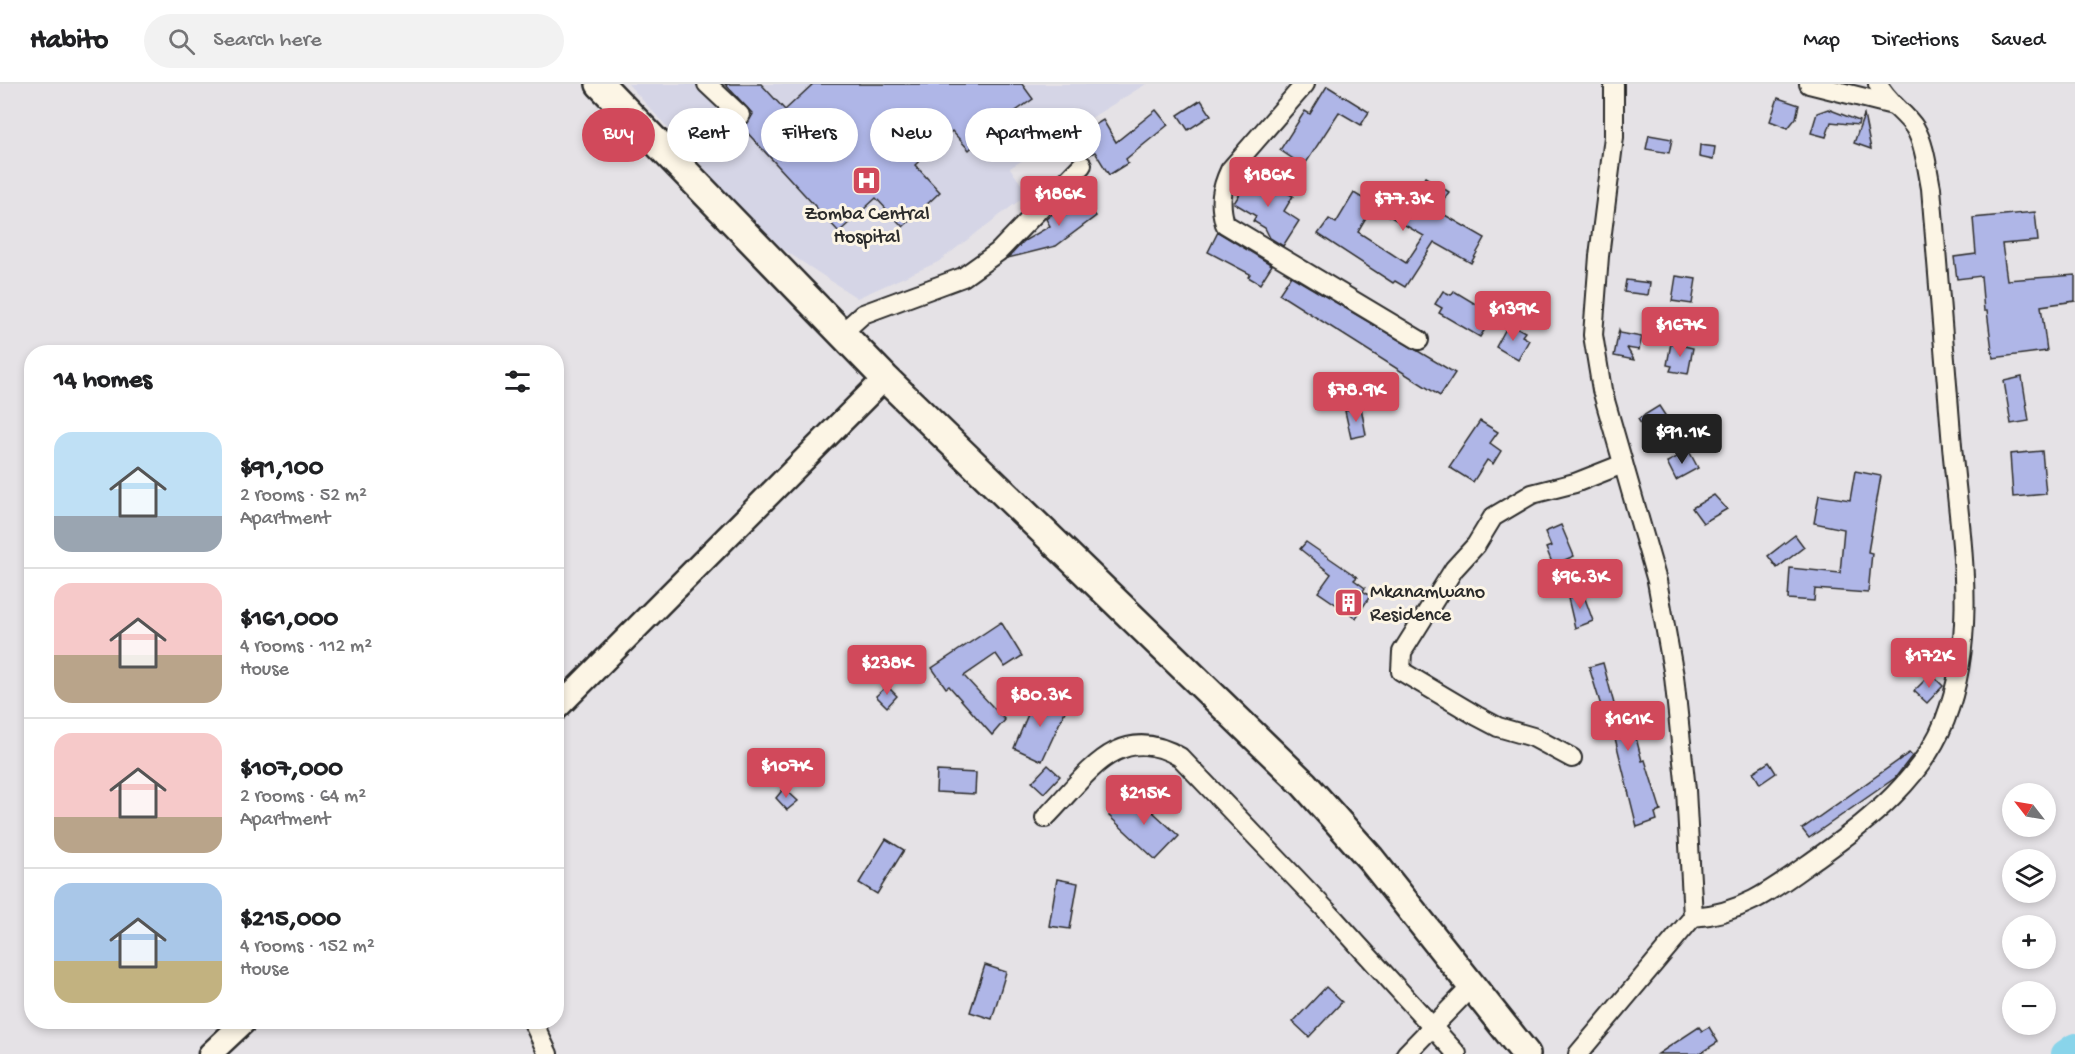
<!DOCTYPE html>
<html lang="en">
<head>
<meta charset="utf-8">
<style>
  :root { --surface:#fff; --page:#f2f2f2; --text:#202124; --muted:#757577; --line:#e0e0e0; --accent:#d1495b }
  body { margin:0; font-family:"Gochi Hand",sans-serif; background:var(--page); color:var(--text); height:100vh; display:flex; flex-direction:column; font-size:22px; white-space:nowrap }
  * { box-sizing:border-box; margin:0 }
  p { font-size:20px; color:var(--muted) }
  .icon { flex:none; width:33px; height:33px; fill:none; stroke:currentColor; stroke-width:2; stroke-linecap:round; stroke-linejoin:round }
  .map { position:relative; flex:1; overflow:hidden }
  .details { position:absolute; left:24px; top:261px; width:540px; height:684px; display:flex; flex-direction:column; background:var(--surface); border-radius:24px; box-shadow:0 3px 9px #0003 }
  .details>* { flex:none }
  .hud { position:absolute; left:582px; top:24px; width:570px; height:54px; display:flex; gap:12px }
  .needle { width:39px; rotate:301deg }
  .fabs { position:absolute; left:2002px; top:699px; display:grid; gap:12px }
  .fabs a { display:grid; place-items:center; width:54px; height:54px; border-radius:50%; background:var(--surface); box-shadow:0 3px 9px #0003; font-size:30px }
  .price { position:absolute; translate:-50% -51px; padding:0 14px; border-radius:6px; background:var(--accent); color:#fff; font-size:20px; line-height:39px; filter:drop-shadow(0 2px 3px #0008) }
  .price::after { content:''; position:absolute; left:50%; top:36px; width:18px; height:14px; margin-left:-9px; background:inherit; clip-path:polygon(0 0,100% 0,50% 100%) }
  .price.on { background:#222; color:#fff }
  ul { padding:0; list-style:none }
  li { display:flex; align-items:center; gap:18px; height:150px; padding:0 30px }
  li+li { border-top:2px solid var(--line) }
  li span { display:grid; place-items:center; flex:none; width:168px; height:120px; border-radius:18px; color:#555 }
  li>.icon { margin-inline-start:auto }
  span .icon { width:72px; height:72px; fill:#fffc; stroke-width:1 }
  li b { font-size:26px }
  h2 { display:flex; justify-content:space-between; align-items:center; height:72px; padding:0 30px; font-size:26px }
  .tag { padding:0 21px; border-radius:27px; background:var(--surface); box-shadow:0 3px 9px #0003; font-size:21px; line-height:54px }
  .tag.on { background:var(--accent); color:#fff }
  header { display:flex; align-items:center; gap:36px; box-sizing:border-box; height:84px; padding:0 30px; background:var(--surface); border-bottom:2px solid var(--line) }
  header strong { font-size:28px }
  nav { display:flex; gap:33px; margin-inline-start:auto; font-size:21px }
  .search { width:420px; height:54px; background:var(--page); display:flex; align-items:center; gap:15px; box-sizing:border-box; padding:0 21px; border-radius:33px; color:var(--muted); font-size:22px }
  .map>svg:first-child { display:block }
  .built { fill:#d5d5e6 }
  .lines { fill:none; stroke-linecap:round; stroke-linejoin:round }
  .river { stroke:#89d4ea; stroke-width:28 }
  .building { fill:#afb6e7; stroke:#2b2b2b; stroke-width:1.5 }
  .minor-casing { stroke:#2b2b2b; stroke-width:22 }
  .major-casing { stroke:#2b2b2b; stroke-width:27 }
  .highway-casing { stroke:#2b2b2b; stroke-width:32 }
  .minor { stroke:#fcf5e5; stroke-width:18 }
  .major { stroke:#fcf5e5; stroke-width:22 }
  .highway { stroke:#fcf5e5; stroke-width:27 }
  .labels { text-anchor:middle; stroke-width:6; stroke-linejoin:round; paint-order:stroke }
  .poi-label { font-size:20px; fill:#2b2b2b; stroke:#fcf5e5 }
</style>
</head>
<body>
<header>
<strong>Habito</strong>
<div class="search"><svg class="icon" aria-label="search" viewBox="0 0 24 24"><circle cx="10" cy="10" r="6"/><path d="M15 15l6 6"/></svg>Search here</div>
<nav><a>Map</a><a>Directions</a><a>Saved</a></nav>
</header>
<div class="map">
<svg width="2075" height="970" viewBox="0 0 2075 970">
  <rect width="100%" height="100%" fill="#e5e2e6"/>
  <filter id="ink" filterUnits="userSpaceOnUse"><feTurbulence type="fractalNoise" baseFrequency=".0167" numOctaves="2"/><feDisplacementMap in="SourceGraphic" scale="12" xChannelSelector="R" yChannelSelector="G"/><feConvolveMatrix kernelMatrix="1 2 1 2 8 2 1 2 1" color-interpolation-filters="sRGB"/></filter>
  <g filter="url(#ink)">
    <path class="built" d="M628,0H1146L1010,84L1028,110L938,178L857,214L781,164L735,118Z"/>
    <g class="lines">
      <path class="river" d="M2065,970L2075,963"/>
    </g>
    <g class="building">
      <path d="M725,0H761L785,26L813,0H1022L1033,15L1010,31L999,43L997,40L969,66L952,47L915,81L940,108L903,143L876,114L839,148L741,42L748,39L753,30Z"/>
      <path d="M1327,2L1369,28L1361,41L1339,28L1304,82L1280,66L1305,27L1310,30Z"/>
      <path d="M1778,14L1799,21L1796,34L1788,44L1770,37Z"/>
      <path d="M1201,16L1211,31L1188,46L1178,31Z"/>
      <path d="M1828,25L1859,37L1858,41L1831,38L1826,53L1811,49L1817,29Z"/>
      <path d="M1156,26L1168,41L1126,75L1128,79L1109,91L1095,68L1089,71L1077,52L1103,36L1116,58Z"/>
      <path d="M1864,31L1871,65L1854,59Z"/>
      <path d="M1649,51L1672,55L1669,69L1646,65Z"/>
      <path d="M1700,61L1715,63L1713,76L1699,73Z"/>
      <path d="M1252,91L1293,112L1284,127L1299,137L1283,162L1270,154L1265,144L1253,137L1256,132L1234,119Z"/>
      <path d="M1425,93L1449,108L1436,126L1485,154L1471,179L1434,158L1405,203L1395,197L1393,199L1318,150L1329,135L1336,139L1354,109L1374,121L1358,148L1406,179L1424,152L1384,129L1397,106L1413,115Z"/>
      <path d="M1079,109L1096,132L1056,162L1008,174L1024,157L1050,142L1046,135Z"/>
      <path d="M2035,128L2038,157L2002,160L2007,196L2075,191V217L2041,222L2047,267L1993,274L1987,227H1984L1981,192L1957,195L1954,173L1976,170L1973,134Z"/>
      <path d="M1218,148L1272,181L1260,200L1248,193L1250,190L1208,168Z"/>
      <path d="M1291,192L1455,289L1440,312L1279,210Z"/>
      <path d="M1676,192L1696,195L1692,220L1672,217Z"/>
      <path d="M1626,196L1650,199L1648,211L1624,208Z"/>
      <path d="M1443,207L1451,211L1454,207L1494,231L1480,253L1439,229L1442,224L1435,220Z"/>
      <path d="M1509,239L1525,248L1522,252L1529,256L1518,276L1496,263Z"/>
      <path d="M1619,246L1620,249L1642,253L1639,266L1627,264L1634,276L1614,272Z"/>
      <path d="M1671,259L1693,264L1688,290L1670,287L1672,282L1667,281Z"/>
      <path d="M2022,293L2029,337L2011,340L2004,297Z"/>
      <path d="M1659,322L1672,342L1651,356L1638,335Z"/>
      <path d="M1361,323L1366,351L1351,354L1345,327Z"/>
      <path d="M1480,337L1498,348L1490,359L1501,367L1493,380L1487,376L1473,398L1449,383Z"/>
      <path d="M1689,367L1698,384L1676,396L1667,378Z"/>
      <path d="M2042,367L2046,410L2013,413L2010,370Z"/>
      <path d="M1855,387L1881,392L1868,468L1872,469L1868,509L1815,505L1814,517L1788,515L1790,484L1840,489L1844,445L1814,439L1819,411L1850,416Z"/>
      <path d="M1714,411L1727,425L1703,439L1692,424Z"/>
      <path d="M1561,441L1574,472L1553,481L1546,464L1551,462L1545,448Z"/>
      <path d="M1795,451L1804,463L1777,484L1768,472Z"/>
      <path d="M1306,458L1357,493L1354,496L1365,504L1363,507L1370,512L1356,534L1318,508L1331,490L1300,465Z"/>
      <path d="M1583,509L1593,537L1575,544L1568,514Z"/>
      <path d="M1001,538L1022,572L1005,583L996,570L964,592L1005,636L992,651L949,602L946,604L932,584Z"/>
      <path d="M1603,579L1617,631L1633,627L1637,641L1633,642L1642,677L1645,676L1661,727L1655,729L1657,736L1637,743L1614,650L1610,651L1589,583Z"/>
      <path d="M1931,590L1943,602L1927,619L1914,607Z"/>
      <path d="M887,602L897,612L887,623L876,612Z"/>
      <path d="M1036,611L1066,625L1042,677L1014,664Z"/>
      <path d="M1909,669L1912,672L1895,694L1809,754L1802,745Z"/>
      <path d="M1769,678L1776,689L1760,700L1753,688Z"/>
      <path d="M1048,681L1060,692L1044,709L1032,698Z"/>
      <path d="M937,687L976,689L975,710L936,708Z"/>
      <path d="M784,704L798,717L787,726L776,714Z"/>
      <path d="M1131,708L1179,752L1156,776L1109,732Z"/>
      <path d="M886,755L904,766L877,810L859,799Z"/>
      <path d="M1057,795L1078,799L1070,845L1049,842Z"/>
      <path d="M985,881L1006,888L992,935L970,928Z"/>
      <path d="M1326,903L1342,918L1309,953L1293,938Z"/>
      <path d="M1699,943L1702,947L1709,943L1718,958L1699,970H1658Z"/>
    </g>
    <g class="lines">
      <defs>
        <g id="minor">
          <path d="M707,0L740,31"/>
          <path d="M1305,0L1230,86C1221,105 1219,119 1225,140L1419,256"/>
          <path d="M1809,0L1893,21"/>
          <path d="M842,249L863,230L963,193L998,168L1082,81"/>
          <path d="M1572,674L1533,653L1498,643L1477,632L1401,587L1402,568L1454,485L1476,461L1493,433L1532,410L1575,399L1623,380"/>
          <path d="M1045,734C1086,693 1117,636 1180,673L1330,830L1457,970"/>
          <path d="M1693,833C1745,830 1780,800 1821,771C1870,736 1923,693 1945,636C1979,548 1960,452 1952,362C1945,276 1938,190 1931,104C1927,84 1925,61 1915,44C1905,28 1886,18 1878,0"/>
          <path d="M533,938L548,970"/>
          <path d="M1406,970L1472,902"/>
          <path d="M1578,970L1693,833L1686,706L1674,592L1657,497L1602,306L1593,251L1599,172L1614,53V0"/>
        </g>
        <g id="major">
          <path d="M556,625L885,294"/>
          <path d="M210,970L244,938"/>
        </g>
        <path id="highway" d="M600,0L885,294L1304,700L1370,774L1526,970"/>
      </defs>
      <use href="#minor" class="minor-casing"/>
      <use href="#major" class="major-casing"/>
      <use href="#highway" class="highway-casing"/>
      <use href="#minor" class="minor"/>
      <use href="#major" class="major"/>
      <use href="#highway" class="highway"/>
    </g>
  </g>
  <defs>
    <symbol id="hospital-square" viewBox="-11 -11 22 22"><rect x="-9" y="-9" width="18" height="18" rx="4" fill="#d1495b" stroke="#fcf5e5"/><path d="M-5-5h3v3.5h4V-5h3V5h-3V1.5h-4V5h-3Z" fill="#fff"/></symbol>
    <symbol id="building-square" viewBox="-11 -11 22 22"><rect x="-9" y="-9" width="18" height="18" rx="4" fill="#d1495b" stroke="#fcf5e5"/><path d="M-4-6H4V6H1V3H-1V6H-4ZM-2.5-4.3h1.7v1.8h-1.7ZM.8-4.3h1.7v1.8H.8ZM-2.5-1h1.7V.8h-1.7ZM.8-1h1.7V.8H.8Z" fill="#fff"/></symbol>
  </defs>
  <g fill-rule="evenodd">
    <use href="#hospital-square" x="850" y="80" width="33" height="33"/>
    <use href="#building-square" x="1332" y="502" width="33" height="33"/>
  </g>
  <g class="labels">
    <g class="poi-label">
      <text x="867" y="135">Zomba Central<tspan x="867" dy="23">Hospital</tspan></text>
      <text x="1370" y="513" text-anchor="start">Mkanamwano<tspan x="1370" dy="23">Residence</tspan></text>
    </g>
  </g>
</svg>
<div class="fabs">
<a><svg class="needle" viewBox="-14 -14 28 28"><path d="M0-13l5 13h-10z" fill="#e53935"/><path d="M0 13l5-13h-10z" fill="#757577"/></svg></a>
<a><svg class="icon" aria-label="layers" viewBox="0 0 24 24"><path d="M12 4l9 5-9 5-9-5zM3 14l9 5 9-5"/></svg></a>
<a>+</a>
<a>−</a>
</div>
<b class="price" style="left:1268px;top:124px">$186K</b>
<b class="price" style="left:1059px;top:143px">$186K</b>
<b class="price" style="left:1403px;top:148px">$77.3K</b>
<b class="price" style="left:1513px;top:258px">$139K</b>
<b class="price" style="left:1680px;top:274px">$167K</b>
<b class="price" style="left:1356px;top:339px">$78.9K</b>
<b class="price on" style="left:1682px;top:381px">$91.1K</b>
<b class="price" style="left:1580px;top:526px">$96.3K</b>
<b class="price" style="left:1929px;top:605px">$172K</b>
<b class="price" style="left:887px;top:612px">$238K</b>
<b class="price" style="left:1040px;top:644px">$80.3K</b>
<b class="price" style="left:1628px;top:668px">$161K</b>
<b class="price" style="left:786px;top:715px">$107K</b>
<b class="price" style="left:1144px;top:742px">$215K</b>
<div class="hud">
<a class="tag on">Buy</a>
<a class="tag">Rent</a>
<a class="tag">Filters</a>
<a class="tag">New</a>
<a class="tag">Apartment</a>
</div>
<section class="details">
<h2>14 homes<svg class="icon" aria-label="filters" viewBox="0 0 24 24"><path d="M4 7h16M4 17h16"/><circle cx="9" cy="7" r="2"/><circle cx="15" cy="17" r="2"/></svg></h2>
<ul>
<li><span style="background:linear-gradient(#bfe0f5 70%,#9aa5b1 0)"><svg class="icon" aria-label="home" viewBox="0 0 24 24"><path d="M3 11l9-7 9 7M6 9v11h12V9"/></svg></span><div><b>$91,100</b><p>2 rooms · 52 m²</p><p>Apartment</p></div></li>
<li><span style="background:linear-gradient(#f6c9c9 60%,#b9a48a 0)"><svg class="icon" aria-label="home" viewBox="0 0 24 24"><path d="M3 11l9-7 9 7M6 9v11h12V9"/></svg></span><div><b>$161,000</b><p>4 rooms · 112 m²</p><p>House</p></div></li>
<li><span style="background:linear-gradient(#f6c9c9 70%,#b9a48a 0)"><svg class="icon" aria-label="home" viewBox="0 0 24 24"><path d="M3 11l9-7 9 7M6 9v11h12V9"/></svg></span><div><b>$107,000</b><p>2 rooms · 64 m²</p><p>Apartment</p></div></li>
<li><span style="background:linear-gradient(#a9c7e8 65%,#c2b280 0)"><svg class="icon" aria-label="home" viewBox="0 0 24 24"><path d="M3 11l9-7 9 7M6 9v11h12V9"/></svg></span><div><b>$215,000</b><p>4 rooms · 152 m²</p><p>House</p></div></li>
</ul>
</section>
</div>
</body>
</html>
